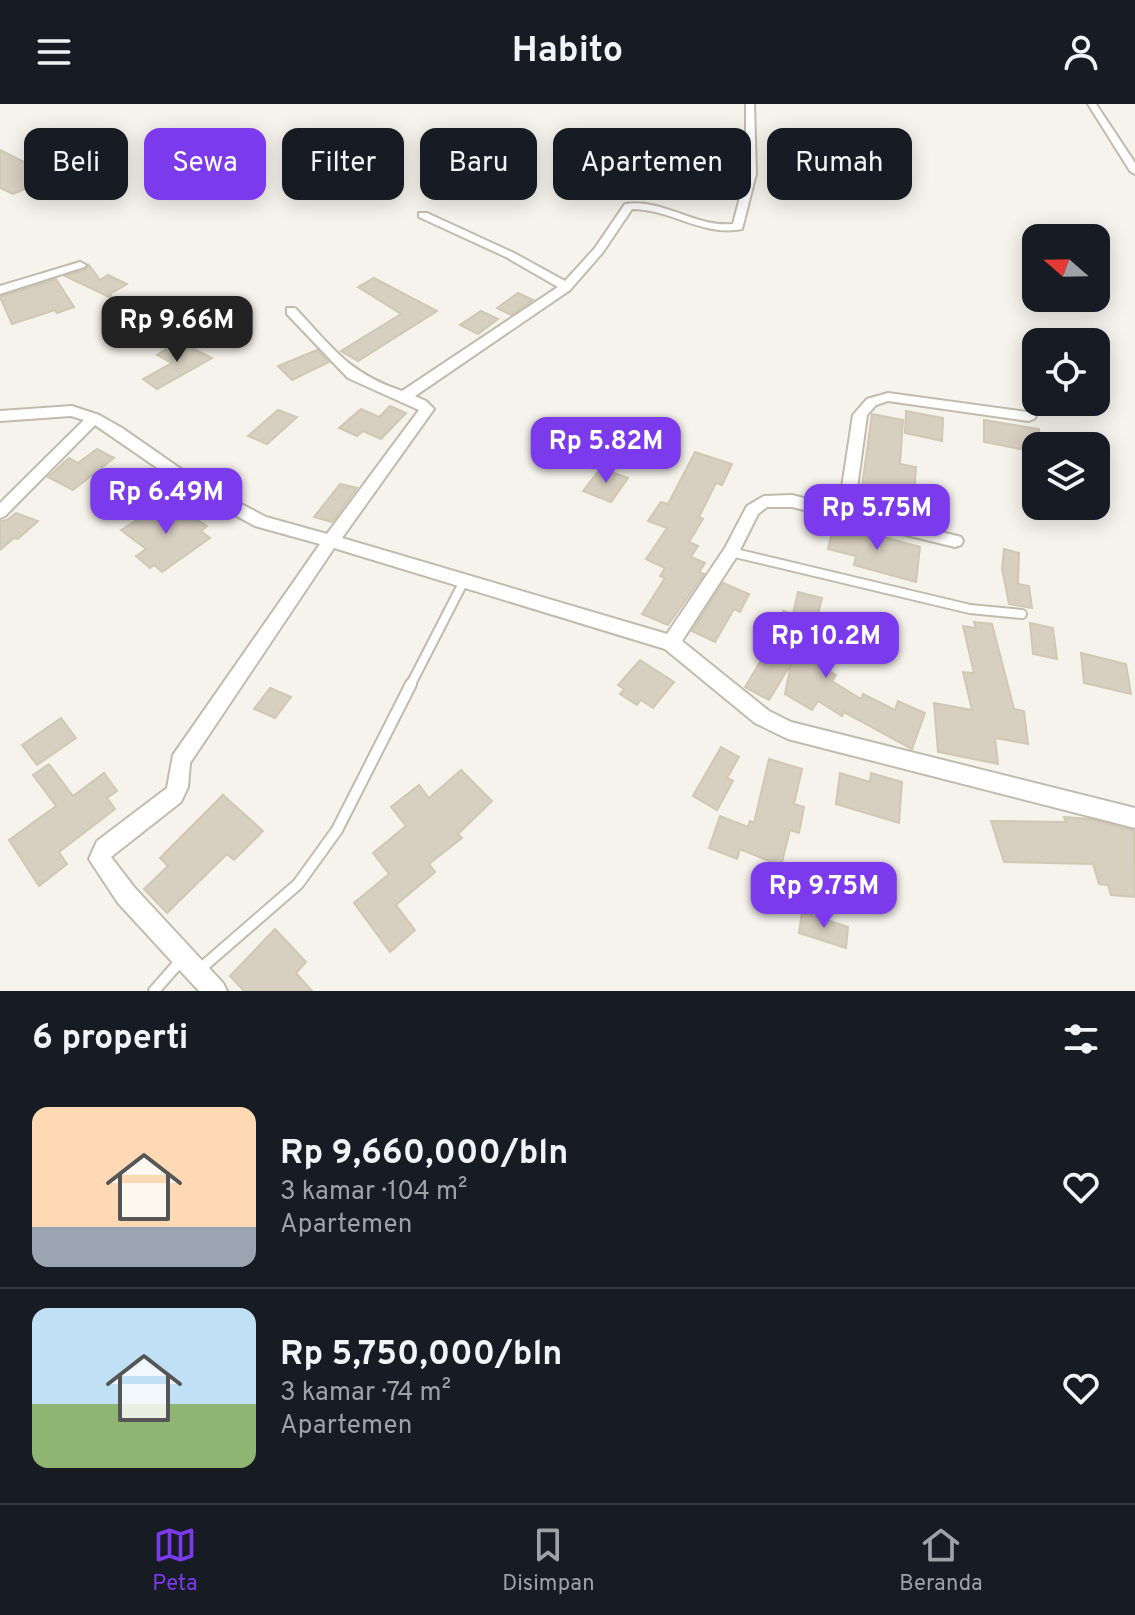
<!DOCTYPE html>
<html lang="id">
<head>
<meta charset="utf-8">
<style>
  :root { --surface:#171b24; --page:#20242c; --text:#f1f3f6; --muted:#9ea1a6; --line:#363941; --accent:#7c3aed }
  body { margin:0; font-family:Overpass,sans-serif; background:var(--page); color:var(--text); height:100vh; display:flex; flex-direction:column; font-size:30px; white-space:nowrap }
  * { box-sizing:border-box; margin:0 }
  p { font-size:26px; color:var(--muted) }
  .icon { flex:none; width:44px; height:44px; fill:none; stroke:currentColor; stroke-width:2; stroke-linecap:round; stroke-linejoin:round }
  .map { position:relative; height:887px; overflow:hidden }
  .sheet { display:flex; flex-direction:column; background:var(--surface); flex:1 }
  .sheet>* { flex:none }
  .guide { position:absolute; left:24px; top:24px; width:1088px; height:72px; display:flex; gap:16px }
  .needle { width:52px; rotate:290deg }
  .controls { position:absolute; left:1022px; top:120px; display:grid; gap:16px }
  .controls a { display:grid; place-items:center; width:88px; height:88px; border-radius:16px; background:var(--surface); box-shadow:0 4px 20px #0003; font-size:40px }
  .price { position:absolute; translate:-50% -68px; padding:0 18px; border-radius:16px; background:var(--accent); color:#fff; font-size:26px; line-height:52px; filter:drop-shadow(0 2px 4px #0008) }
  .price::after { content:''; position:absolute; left:50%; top:48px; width:24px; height:18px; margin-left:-12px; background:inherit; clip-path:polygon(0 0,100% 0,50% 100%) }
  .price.current { background:#222; color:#fff }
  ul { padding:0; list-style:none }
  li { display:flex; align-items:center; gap:24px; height:200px; padding:0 32px }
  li+li { border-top:2px solid var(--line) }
  li span { display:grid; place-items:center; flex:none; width:224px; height:160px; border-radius:16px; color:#555 }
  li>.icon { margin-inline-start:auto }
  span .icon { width:96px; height:96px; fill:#fffc; stroke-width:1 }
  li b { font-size:34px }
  h2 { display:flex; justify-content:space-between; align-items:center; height:96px; padding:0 32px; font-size:34px }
  .chip { padding:0 28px; border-radius:16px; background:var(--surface); box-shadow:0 4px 20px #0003; font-size:28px; line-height:72px }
  .chip.current { background:var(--accent); color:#fff }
  header { display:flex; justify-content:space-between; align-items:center; height:104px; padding:0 32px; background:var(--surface); font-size:36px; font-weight:700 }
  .tabs { display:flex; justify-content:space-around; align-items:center; height:112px; border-top:2px solid var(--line); background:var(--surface); font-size:22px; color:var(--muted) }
  .tabs a { display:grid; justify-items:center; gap:4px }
  .tabs .current { color:var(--accent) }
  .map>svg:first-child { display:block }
  .building { fill:#d7cfc0; stroke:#d1c8b4; stroke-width:2 }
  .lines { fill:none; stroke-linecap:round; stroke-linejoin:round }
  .lane-far1-casing { stroke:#c1bbad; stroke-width:12 }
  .lane-casing { stroke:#c1bbad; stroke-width:14 }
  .street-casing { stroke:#c1bbad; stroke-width:4 }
  .lane-far1 { stroke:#fff; stroke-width:8 }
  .lane { stroke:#fff; stroke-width:10 }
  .street { fill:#fff; fill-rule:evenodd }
</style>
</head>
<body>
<header><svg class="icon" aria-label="menu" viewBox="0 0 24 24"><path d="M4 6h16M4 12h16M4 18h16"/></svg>Habito<svg class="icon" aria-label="person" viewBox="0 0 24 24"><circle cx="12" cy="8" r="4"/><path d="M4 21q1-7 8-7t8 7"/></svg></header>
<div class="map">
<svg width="1135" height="887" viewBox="0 0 1135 887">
  <rect width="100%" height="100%" fill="#f5f3eb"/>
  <g class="building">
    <path d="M0,46L28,60L52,74L13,90L0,84Z"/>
    <path d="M89,161L100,176L108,171L127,180L110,190L113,195L65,172L85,166Z"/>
    <path d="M374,174L437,207L358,257L341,247L401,210L358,183Z"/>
    <path d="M56,175L74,203L57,209L55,206L12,220L0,193Z"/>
    <path d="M518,189L533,196L511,211L497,204Z"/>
    <path d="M481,207L498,215L478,230L460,221Z"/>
    <path d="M178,237L212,254L157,285L143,275L172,259L157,251Z"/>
    <path d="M317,246L329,258L292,276L278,262Z"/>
    <path d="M390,302L406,309L381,335L363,327L357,332L339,324L361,305L379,313Z"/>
    <path d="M278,306L297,313L267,340L248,332Z"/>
    <path d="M906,307L943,314L942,337L905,329Z"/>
    <path d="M872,310L903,316L900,360L916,363L914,390L884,383L882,410L859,404Z"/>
    <path d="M984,316L1039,325L1040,342H1036V348L984,338Z"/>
    <path d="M97,345L114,354L73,386L48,373L69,354L78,359Z"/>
    <path d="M695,348L732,360L722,381L716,379L699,413L703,415L689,438L698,442L691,453L705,459L699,468L704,470L668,521L642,510L665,474L660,472L665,464L646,455L667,424L648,417L661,398L668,400Z"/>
    <path d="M601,364L628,374L611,398L583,387Z"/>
    <path d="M340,380L357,384L332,418L314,413Z"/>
    <path d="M167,397L207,422L201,427L210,434L162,468L154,461L150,464L136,452L146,445L121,426Z"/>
    <path d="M16,409L38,417L18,435L14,434L0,446V417L7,416Z"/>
    <path d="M834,420L880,428V432L920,443L916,478L854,461L856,452L828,445Z"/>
    <path d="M1004,445L1019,449L1018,480L1029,482L1032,504L1009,500L1002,465Z"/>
    <path d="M723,479L749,490L740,508L734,505L715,538L692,527Z"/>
    <path d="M798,488L822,494L816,518L812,517L805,549L809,552L808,554L836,571L832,577L861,595L863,590L895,606L898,597L925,609L912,645L844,608L842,612L818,597L812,606L785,590L791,560L769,596L745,583L760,558L764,561L791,526L779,523L783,507L793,510Z"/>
    <path d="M974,518L992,520L1014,605L1024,607L1028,640L995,634L998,660L938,648L934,599L972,606L963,568L974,569L963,522L976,524Z"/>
    <path d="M1030,519L1053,524L1057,555L1033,550Z"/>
    <path d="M1081,549L1126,560L1131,590L1084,579Z"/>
    <path d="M640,556L674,578L653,604L641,596L637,601L620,590L624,585L618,581Z"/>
    <path d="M270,584L291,593L275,614L254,605Z"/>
    <path d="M61,614L76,634L37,661L22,641Z"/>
    <path d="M721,643L739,653L727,674L733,677L717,706L693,692Z"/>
    <path d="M769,655L802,665L794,700L804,703L799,729L790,726L781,762L740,745L737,755L709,744L720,712L748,723L750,717L754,719Z"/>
    <path d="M49,660L73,692L104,669L117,687L107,694L115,705L59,748L67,760L39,782L9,736L56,702L33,671Z"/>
    <path d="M461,666L492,697L458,730L462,734L429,760L435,768L396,801L415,826L390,848L354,799L389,770L373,749L406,722L391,703L419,681L429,694Z"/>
    <path d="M840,669L870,678L871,669L902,678L899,719L836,700Z"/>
    <path d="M223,691L263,727L234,756L227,750L167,809L144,785L168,762L160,754Z"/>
    <path d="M1064,713L1090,715L1134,727L1135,793L1111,791L1108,781L1099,780L1093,760L1004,758L991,717L1066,718Z"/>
    <path d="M802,808L848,823L846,844L799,829Z"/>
    <path d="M275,825L306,858L296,869L312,887H244L230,872Z"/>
  </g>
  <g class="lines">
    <defs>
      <g id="lane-far1">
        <path d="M731,448L970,505L1022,510"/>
        <path d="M410,582L464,477"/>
      </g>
      <g id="lane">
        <path d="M199,866L298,780L337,726L411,580"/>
        <path d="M154,887L183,854"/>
      </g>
      <g id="street">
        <path d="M746,0H754L756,70L742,125C703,133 671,105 632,105L603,148L570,186L415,292L426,297L434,305L342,434L667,530L725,444L747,402L764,392L792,391L839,403L853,311L867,295L888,289L1034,309L1036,312L1034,315L1029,317L888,297L876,301L867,311L854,406L961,433L963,437L961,441L955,443L792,403H767L758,410L737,452L682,537L769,607L791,618L1135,704V724L788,635L755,619L665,545L334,444L190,659L188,683L181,698L111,753L134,783L223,879L227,887H199L118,799L89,755L97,737L167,684L173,651L320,440L255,422L191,387L95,321L5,412L0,414V399L84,316L71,312L0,317V307L72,302L99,311L122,324L201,379L266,413L327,430L419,306L348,274L287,210V204H295C333,244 348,269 402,287L558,183L506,153L419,113V109H427L514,149L565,177L595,144L625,100C663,94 696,124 733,120L746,70Z"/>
        <path d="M1088,0H1096L1135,59V70L1130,67Z"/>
        <path d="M80,158L86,161L84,163L0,190V182Z"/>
      </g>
    </defs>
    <use href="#lane-far1" class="lane-far1-casing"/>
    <use href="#lane" class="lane-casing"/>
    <use href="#street" class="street-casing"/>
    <use href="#lane-far1" class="lane-far1"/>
    <use href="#lane" class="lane"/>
    <use href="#street" class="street"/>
  </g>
</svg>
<div class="controls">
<a><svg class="needle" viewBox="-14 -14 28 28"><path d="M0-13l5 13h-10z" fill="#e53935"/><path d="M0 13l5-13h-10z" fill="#9ea1a6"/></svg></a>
<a><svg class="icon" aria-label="locate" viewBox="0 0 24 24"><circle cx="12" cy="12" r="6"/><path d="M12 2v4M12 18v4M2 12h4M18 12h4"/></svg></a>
<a><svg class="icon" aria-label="layers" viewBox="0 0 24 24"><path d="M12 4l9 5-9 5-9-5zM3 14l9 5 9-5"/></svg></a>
</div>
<b class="price current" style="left:177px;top:260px">Rp 9.66M</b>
<b class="price" style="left:606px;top:381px">Rp 5.82M</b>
<b class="price" style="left:166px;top:432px">Rp 6.49M</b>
<b class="price" style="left:877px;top:448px">Rp 5.75M</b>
<b class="price" style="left:826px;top:576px">Rp 10.2M</b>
<b class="price" style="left:824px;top:826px">Rp 9.75M</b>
<div class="guide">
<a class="chip">Beli</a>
<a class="chip current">Sewa</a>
<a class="chip">Filter</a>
<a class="chip">Baru</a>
<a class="chip">Apartemen</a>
<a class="chip">Rumah</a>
</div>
</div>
<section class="sheet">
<h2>6 properti<svg class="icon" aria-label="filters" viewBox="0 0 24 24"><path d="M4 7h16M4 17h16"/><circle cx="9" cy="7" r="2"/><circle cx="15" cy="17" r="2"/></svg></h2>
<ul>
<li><span style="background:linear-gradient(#ffd9b3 75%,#9aa5b1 0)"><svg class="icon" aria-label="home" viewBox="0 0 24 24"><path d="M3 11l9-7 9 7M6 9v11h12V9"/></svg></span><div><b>Rp 9,660,000/bln</b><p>3 kamar · 104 m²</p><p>Apartemen</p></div><svg class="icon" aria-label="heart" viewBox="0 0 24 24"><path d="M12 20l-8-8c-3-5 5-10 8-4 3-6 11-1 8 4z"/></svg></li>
<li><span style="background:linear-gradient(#bfe0f5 60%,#8fb573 0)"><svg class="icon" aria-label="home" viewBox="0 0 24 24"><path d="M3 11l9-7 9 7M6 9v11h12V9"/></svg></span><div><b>Rp 5,750,000/bln</b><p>3 kamar · 74 m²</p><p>Apartemen</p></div><svg class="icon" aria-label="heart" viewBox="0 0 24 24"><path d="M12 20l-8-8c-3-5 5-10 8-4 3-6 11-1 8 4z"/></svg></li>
</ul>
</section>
<nav class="tabs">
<a class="current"><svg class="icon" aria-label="map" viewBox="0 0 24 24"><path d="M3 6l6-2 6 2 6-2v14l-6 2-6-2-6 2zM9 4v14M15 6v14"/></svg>Peta</a>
<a><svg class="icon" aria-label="saved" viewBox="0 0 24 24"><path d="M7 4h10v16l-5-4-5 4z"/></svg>Disimpan</a>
<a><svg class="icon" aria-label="home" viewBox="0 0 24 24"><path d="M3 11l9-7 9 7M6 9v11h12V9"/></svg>Beranda</a>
</nav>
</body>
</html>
